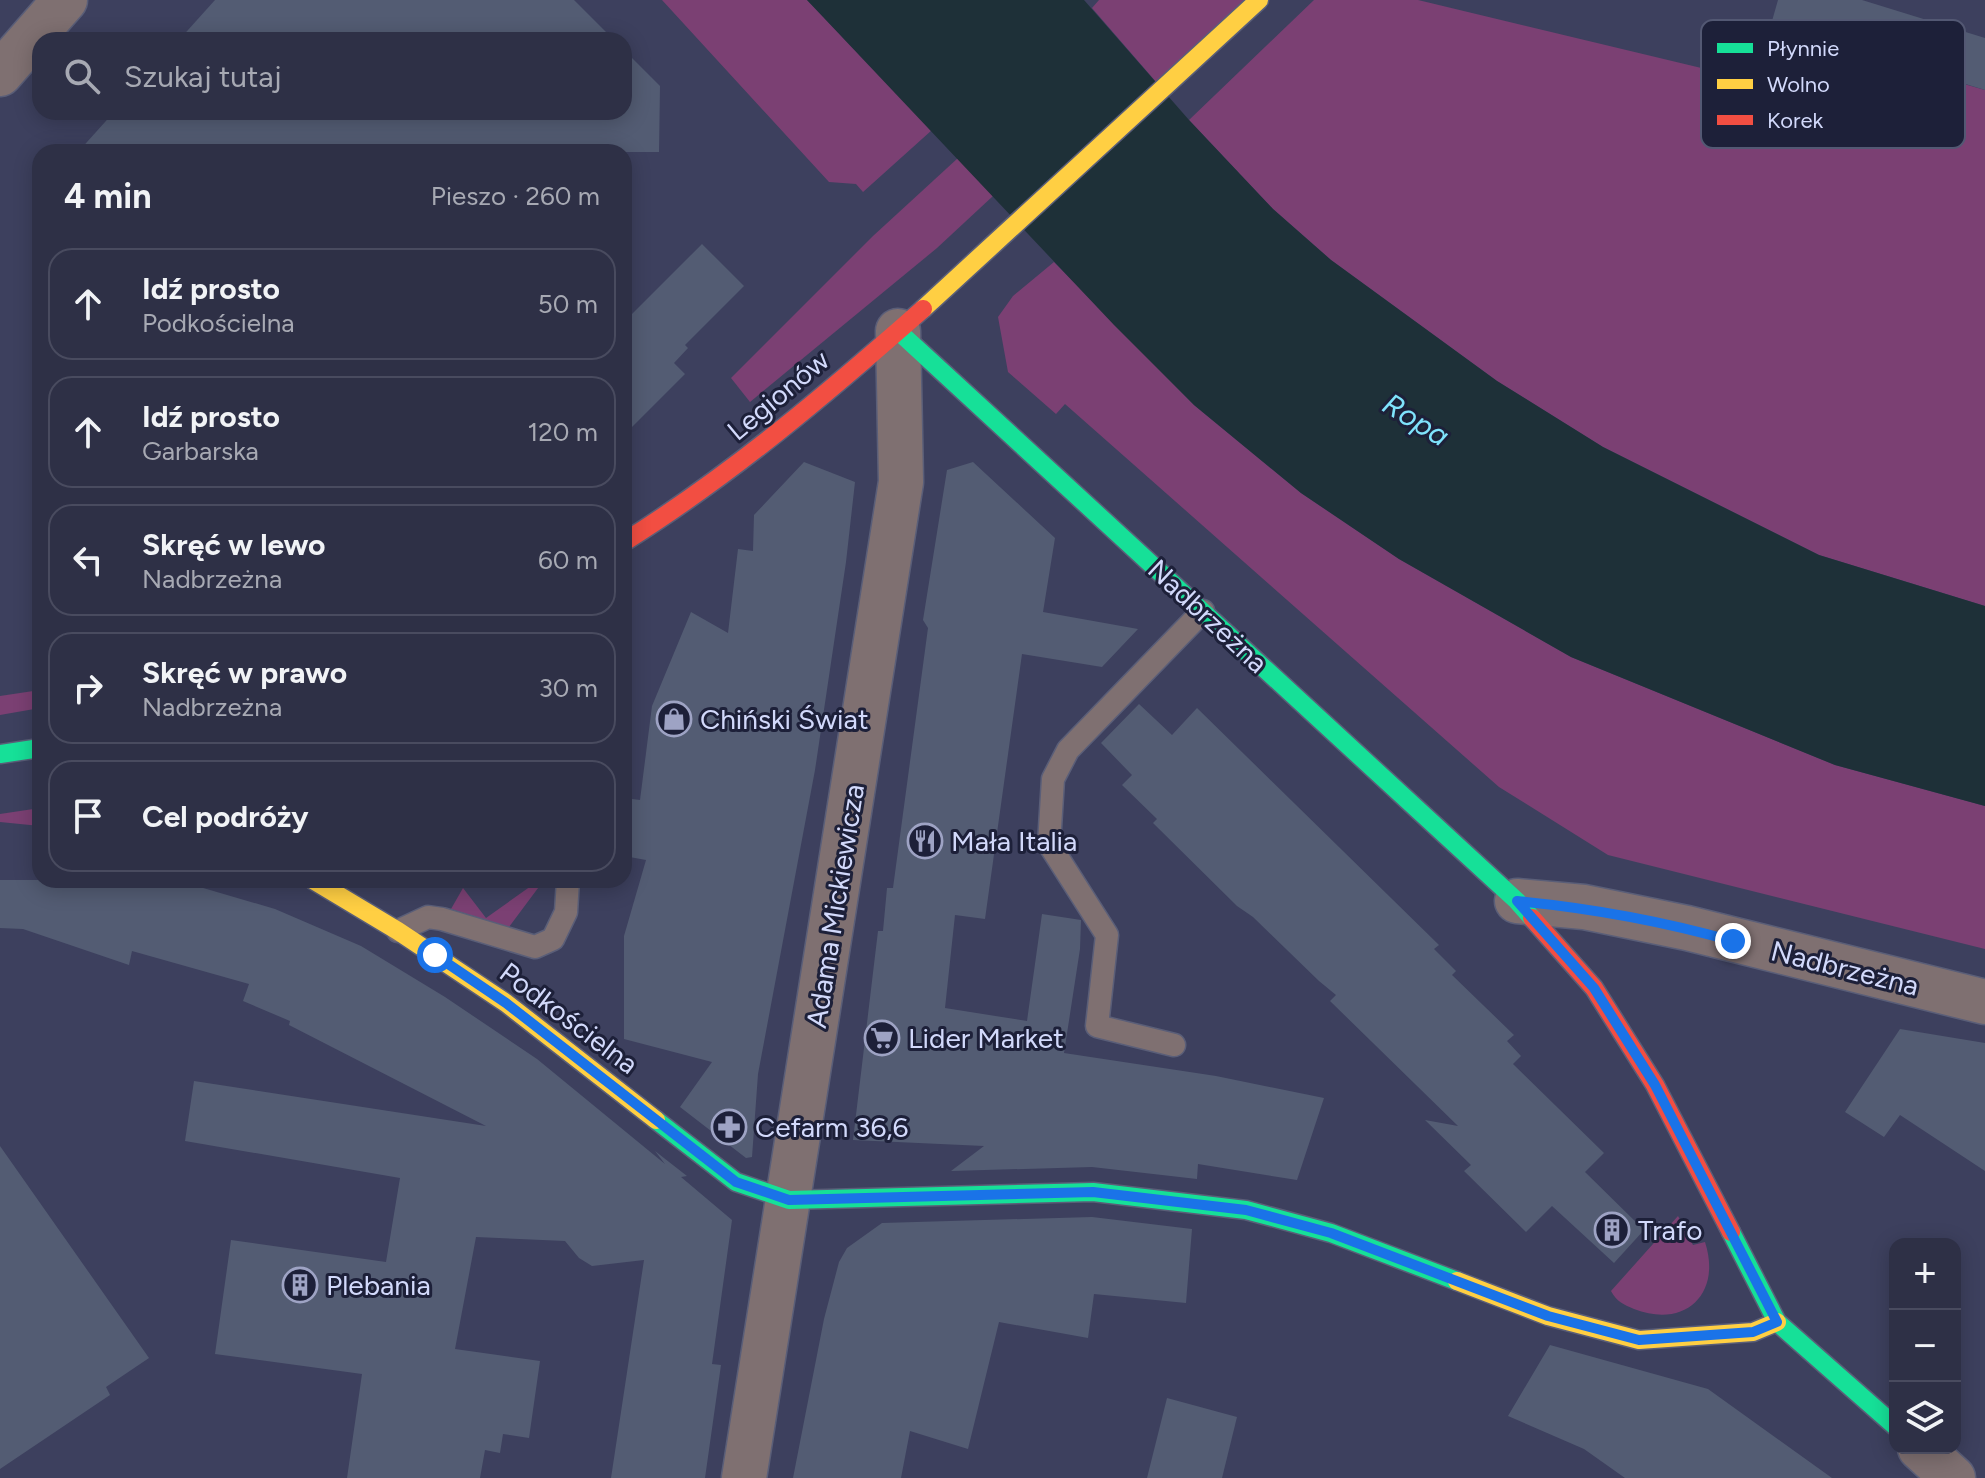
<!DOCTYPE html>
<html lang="pl">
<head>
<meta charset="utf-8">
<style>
	body { margin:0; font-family:Figtree,sans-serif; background:#3a3c51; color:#f1f3f6 }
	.controls { position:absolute; right:24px; bottom:24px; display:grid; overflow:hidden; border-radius:16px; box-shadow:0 4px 20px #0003 }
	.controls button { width:72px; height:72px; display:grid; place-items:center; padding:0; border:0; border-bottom:2px solid #494b5f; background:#2e3046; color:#f1f3f6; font:40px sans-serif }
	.stop { position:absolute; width:24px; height:24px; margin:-18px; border:6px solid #1a73e8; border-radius:50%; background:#fff }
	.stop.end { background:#1a73e8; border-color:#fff; box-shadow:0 2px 8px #0008 }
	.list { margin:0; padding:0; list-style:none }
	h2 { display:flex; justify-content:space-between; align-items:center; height:104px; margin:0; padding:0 32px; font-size:34px }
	h2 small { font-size:26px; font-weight:400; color:#a7a9b3 }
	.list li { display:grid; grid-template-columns:52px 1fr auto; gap:24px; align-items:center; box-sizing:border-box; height:112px; margin:0 16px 16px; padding:0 16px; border:2px solid #494b5f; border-radius:24px }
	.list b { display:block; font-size:30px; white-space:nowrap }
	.list p { margin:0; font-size:26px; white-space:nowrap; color:#a7a9b3 }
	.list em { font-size:26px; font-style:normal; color:#a7a9b3 }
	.icon { flex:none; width:44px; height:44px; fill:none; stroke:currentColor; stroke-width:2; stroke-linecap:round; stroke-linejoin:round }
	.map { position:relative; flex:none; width:1985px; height:1478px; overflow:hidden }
	.search { position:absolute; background:#2e3046; box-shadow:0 4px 20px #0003; left:32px; top:32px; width:600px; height:88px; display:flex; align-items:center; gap:20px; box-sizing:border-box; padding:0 28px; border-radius:24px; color:#a7a9b3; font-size:30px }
	.panel { position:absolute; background:#2e3046; box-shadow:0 4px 20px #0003; left:32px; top:144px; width:600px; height:744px; border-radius:24px }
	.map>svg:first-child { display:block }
	.green { fill:#7b4073 }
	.water { fill:#1e3038 }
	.building { fill:#535c73 }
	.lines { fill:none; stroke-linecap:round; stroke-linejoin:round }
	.lane-casing { stroke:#5a5e78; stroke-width:25 }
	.street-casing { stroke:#5a5e78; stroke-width:47 }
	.fast-casing { stroke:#5a5e78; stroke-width:21 }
	.slow-casing { stroke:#5a5e78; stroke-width:21 }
	.jam-casing { stroke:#5a5e78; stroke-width:21 }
	.lane { stroke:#7f7071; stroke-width:22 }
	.street { stroke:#7f7071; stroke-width:44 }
	.fast { stroke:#16e098; stroke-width:18 }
	.slow { stroke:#ffcf43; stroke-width:18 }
	.jam { stroke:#f24e42; stroke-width:18 }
	.route { stroke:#1a73e8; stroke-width:10 }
	.labels { text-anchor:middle; stroke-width:6; stroke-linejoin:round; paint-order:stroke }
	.street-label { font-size:28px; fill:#d2d9fb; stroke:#1d2039 }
	.poi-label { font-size:28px; fill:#d2d9fb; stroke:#1d2039; text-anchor:start }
	.water-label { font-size:30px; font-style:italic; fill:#7fe3fc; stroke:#1d2039 }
	.key { fill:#1d2039; stroke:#535873; stroke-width:2 }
	.key-label { font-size:22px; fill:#d2d9fb }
</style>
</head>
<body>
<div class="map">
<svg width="1985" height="1478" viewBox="0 0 1985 1478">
	<rect width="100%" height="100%" fill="#3d405e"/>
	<g class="green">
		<path d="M662,0H807L932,130L863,192L856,184L829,182Z"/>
		<path d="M1099,0H1259L1163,90L1092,8Z"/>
		<path d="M1314,0H1418L1718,72L1756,86L1767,35L1916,82L1964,84L1985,90V606L1819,555L1603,447L1497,381L1331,260L1273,209L1189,120Z"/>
		<path d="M958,158L993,196L937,248L750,402L731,378L873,236Z"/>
		<path d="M1054,262L1194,405L1301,493L1399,559L1571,657L1835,765L1985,806V949L1608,855L1499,787L1065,404L1056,414L1008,372L998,317L1013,296Z"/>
		<path d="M40,690V708L0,715V696Z"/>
		<path d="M40,808V826L0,822V814Z"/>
		<path d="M527,880H544L509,927L451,909L463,888L486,918L531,886Z"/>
		<path d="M1678,1216L1693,1245L1705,1242C1722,1294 1685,1329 1634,1309C1623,1304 1617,1302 1611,1291Z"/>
	</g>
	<path class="water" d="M807,0H1084L1189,120L1273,209L1331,260L1497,381L1603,447L1819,555L1985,606V806L1835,765L1571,657L1399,559L1301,493L1194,405L1114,325Z"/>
	<g class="building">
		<path d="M215,0H574L614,40H179Z"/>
		<path d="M1778,0H1862L1985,38V90L1920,70L1917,81L1768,35Z"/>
		<path d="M624,50L660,86L659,152H78L114,112H624Z"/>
		<path d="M702,244L744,286L685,345L688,348L674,363L685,374L624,435V314L628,318Z"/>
		<path d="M804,462L855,482L846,562L815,770L758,1074L752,1157L746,1158L680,1107L712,1062L624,1039V936L646,860L624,856V798L640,800L652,706L691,612L728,633L738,549L753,551L754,515Z"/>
		<path d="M973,462L1055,538L1043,612L1138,629L1102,667L1022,654L985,919L955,915L945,1008L1027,1021L1042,914L1081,920L1080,949L1064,1053L1216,1076L1324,1098L1297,1180L1198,1164L1197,1179L1092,1167L951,1171L984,1146L853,1140L878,931H883L887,888H893L928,628L923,620L947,470Z"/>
		<path d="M1139,704L1172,735L1197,708L1439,945L1434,949L1456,971L1452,975L1514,1035L1507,1041L1521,1056L1513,1064L1604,1153L1585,1172L1644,1230L1614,1263L1552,1206L1526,1232L1464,1171L1471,1165L1425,1120L1458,1126L1330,1001L1336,995L1319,981L1253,917L1237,906L1153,823L1157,819L1122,785L1132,775L1101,743Z"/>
		<path d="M0,880H176L275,909L361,946L445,997L537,1059L665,1164L655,1151L687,1176L681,1177L732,1220L712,1364L721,1365L705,1478H611L644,1260L592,1266L579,1258L565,1241L476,1237L455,1349L540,1361L529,1438L503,1434L500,1453L485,1450L480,1478H347L362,1374L215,1354L231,1240L386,1262L400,1178L185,1141L194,1081L486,1126L289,1025L290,1021L243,1001L249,984L132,951L129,965L23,929L0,928Z"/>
		<path d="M1900,1029L1985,1043V1171L1900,1115L1884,1137L1845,1112Z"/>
		<path d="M0,1146L149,1358L106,1387L110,1395L0,1469Z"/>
		<path d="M1092,1217L1192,1229L1186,1303L1094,1294L1088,1338L999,1322L968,1449L910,1431L901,1478H793L824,1319L839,1262L847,1248L882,1223Z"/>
		<path d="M1550,1345L1708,1389L1832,1478H1625L1584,1449L1508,1416Z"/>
		<path d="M1167,1398L1237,1417L1222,1478H1147Z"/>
	</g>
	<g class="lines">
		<g class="lane-casing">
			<g id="lane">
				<path d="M398,931L428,917L442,919L535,947L553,939L566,912L568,880"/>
				<path d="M1174,1045L1097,1026L1107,935L1049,844L1053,779L1068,750L1203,611"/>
			</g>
		</g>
		<g class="street-casing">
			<g id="street">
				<path d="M0,74L65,0"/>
				<path d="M1517,901L1584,907L1687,928L1985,1002"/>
				<path d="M1920,1448L1953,1478"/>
				<path d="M744,1478L901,482L898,331"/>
			</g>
		</g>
		<g class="fast-casing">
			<g id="fast">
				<path d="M898,331L1517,901L1532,918"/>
				<path d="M0,754L40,748"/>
				<path d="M656,1120L736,1182L789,1200L1093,1192L1246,1210L1331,1233L1457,1281"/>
				<path d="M1731,1232L1777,1322L1895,1426"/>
			</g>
		</g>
		<g class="slow-casing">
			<g id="slow">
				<path d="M923,309L1259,0"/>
				<path d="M313,880L398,931L506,1003L656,1120"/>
				<path d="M1457,1281L1548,1316L1639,1340L1753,1332L1777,1322"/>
			</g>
		</g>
		<g class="jam-casing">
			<g id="jam">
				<path d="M624,542C731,475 828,393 923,309"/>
				<path d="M1532,918L1594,988L1655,1085L1731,1232"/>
			</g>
		</g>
		<use href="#lane" class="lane"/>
		<use href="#street" class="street"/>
		<use href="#fast" class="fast"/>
		<use href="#slow" class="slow"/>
		<use href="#jam" class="jam"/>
	</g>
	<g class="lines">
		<path class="route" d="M435,955L506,1003L736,1182L789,1200L1093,1192L1246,1210L1331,1233L1548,1316L1639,1340L1753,1332L1777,1322L1655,1085L1594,988L1517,901C1590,908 1662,921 1733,941"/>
	</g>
	<defs>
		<g id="shop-ring" transform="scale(1.8)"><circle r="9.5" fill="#1d2039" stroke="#9ea3c4" stroke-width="1.5"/><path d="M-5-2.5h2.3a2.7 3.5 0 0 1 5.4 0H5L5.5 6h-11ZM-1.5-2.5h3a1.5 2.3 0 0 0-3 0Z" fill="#9ea3c4"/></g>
		<g id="restaurant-ring" transform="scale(1.8)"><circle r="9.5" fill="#1d2039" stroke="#9ea3c4" stroke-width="1.5"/><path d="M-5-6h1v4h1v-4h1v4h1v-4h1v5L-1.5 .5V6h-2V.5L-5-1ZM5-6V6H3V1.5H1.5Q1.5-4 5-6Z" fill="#9ea3c4"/></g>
		<g id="supermarket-ring" transform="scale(1.8)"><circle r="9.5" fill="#1d2039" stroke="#9ea3c4" stroke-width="1.5"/><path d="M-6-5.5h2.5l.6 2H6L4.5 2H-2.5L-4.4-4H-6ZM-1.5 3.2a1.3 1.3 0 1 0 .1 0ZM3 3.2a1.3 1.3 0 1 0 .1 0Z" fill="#9ea3c4"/></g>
		<g id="pharmacy-ring" transform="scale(1.8)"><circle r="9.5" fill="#1d2039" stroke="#9ea3c4" stroke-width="1.5"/><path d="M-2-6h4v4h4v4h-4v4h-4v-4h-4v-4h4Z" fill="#9ea3c4"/></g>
		<g id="building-ring" transform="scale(1.8)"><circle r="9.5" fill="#1d2039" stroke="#9ea3c4" stroke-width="1.5"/><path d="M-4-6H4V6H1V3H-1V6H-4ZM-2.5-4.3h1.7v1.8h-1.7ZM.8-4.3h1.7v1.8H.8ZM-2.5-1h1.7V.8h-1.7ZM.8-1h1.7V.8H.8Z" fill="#9ea3c4"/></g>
	</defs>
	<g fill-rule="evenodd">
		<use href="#shop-ring" x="674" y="719"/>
		<use href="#restaurant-ring" x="925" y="841"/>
		<use href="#supermarket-ring" x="882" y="1038"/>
		<use href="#pharmacy-ring" x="729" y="1127"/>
		<use href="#building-ring" x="1612" y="1230"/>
		<use href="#building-ring" x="300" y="1285"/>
	</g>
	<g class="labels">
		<g class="street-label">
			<text transform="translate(778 395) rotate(-40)" y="10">Legionów</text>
			<text transform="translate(1208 616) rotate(43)" y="10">Nadbrzeżna</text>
			<text transform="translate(835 906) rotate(-81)" y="10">Adama Mickiewicza</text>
			<text transform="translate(1845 968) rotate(14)" y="10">Nadbrzeżna</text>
			<text transform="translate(569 1018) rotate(37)" y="10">Podkościelna</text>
		</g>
		<g class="poi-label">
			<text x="700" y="729">Chiński Świat</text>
			<text x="951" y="851">Mała Italia</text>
			<text x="908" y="1048">Lider Market</text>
			<text x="755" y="1137">Cefarm 36,6</text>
			<text x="1638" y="1240">Trafo</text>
			<text x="326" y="1295">Plebania</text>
		</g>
		<g class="water-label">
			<text transform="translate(1416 420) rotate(32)" y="10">Ropa</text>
		</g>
	</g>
	<rect x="1701" y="20" width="264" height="128" rx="12" class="key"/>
	<rect x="1717" y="43" width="36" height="10" fill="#16e098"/>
	<rect x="1717" y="79" width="36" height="10" fill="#ffcf43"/>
	<rect x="1717" y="115" width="36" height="10" fill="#f24e42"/>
	<g class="key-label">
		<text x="1767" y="56">Płynnie</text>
		<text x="1767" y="92">Wolno</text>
		<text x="1767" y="128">Korek</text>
	</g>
</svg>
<div class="controls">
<button>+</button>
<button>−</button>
<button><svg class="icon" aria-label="layers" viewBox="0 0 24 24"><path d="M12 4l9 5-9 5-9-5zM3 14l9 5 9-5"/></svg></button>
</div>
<div class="stop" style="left:435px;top:955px"></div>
<div class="stop end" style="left:1733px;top:941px"></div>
<div class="search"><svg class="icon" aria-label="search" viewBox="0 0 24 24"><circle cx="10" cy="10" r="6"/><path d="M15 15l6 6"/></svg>Szukaj tutaj</div>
<section class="panel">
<h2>4 min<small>Pieszo · 260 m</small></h2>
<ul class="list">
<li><svg class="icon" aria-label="ahead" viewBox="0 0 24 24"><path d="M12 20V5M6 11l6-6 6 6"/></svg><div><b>Idź prosto</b><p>Podkościelna</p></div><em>50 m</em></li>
<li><svg class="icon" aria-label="ahead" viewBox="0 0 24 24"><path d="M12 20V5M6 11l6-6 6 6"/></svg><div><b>Idź prosto</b><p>Garbarska</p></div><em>120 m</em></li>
<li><svg class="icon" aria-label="left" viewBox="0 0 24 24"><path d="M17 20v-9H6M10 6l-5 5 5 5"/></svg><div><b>Skręć w lewo</b><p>Nadbrzeżna</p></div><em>60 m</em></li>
<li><svg class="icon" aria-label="right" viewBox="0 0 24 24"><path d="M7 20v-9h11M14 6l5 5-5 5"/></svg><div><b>Skręć w prawo</b><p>Nadbrzeżna</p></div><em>30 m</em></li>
<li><svg class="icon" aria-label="arrive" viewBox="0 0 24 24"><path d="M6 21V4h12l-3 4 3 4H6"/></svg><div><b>Cel podróży</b></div></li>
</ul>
</section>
</div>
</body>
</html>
